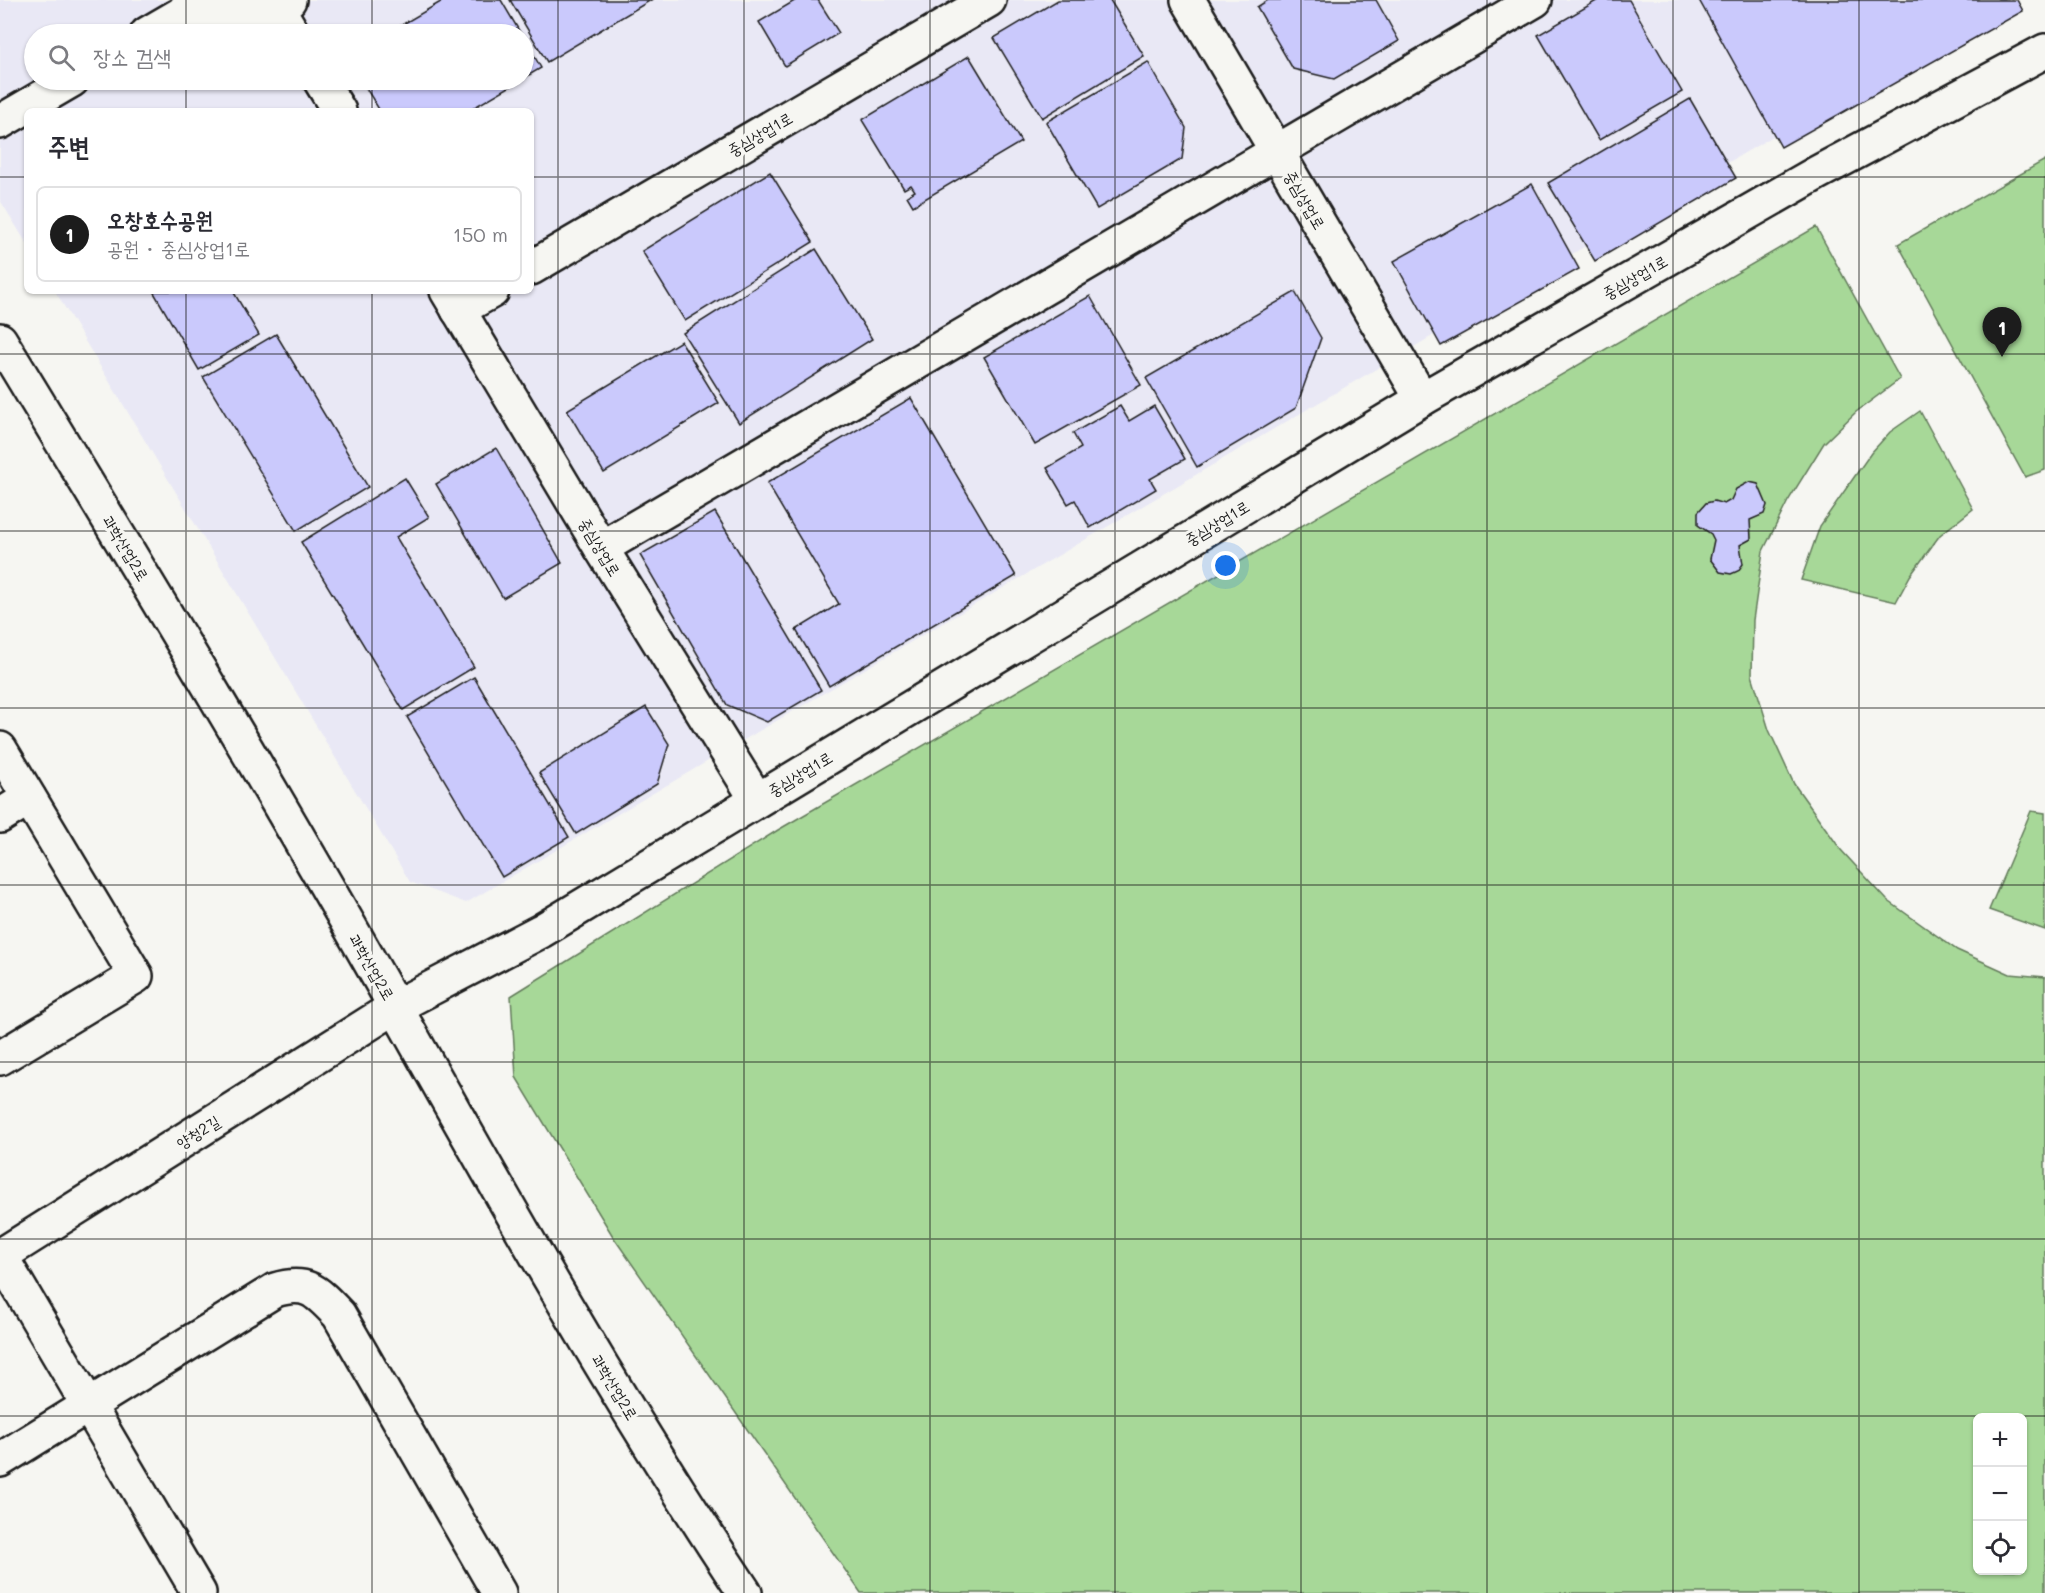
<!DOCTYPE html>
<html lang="ko">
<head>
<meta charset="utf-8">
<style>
	body { margin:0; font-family:Mali,"Poor Story",sans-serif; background:#f7f7f7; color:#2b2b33 }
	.controls { position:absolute; right:18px; bottom:18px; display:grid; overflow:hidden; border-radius:9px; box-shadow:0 2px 4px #0004 }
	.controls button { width:54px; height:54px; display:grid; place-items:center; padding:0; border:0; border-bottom:2px solid #e1e1e2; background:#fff; color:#2b2b33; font:30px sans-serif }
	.you { position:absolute; left:1226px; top:566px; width:21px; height:21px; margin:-15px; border:4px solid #fff; border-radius:50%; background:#1a73e8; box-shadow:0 0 0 9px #1a73e833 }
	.badge { display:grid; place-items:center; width:39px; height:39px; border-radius:50%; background:#1c1c1c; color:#fff; font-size:20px; font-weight:700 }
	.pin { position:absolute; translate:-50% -50px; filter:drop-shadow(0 2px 3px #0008) }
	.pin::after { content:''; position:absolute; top:32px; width:21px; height:18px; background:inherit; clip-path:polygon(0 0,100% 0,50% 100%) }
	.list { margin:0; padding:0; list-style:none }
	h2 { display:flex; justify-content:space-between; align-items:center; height:78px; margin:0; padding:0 24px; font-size:26px }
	h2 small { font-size:20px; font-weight:400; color:#7c7c81 }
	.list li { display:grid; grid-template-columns:39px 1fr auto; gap:18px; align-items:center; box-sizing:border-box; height:96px; margin:0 12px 12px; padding:0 12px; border:2px solid #e1e1e2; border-radius:9px }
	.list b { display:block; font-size:22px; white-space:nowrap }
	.list p { margin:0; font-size:20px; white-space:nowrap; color:#7c7c81 }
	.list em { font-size:20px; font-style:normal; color:#7c7c81 }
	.icon { flex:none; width:33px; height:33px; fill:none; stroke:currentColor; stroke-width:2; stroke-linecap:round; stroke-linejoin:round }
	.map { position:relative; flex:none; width:2045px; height:1593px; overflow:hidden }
	.search { position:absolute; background:#fff; box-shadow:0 2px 4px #0004; left:24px; top:24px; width:510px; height:66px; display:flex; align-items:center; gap:15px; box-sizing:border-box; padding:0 21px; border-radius:33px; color:#7c7c81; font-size:22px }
	.panel { position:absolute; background:#fff; box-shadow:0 2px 4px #0004; left:24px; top:108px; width:510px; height:186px; border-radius:9px }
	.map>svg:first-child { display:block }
	.built { fill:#e9e8f5; fill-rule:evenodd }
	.green { fill:#a7d898; stroke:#627a5a; stroke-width:1.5; fill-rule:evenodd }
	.building { fill:#cac9fc; stroke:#1c1c1c; stroke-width:1.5 }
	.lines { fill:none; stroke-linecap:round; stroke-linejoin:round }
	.minor-casing { stroke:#1c1c1c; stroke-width:38 }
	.tertiary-casing { stroke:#1c1c1c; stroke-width:38 }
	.minor { stroke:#f6f6f2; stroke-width:33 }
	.tertiary { stroke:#f6f6f2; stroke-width:33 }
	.grid { fill:none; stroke:#1c1c1c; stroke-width:1.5; stroke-opacity:0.55 }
	.labels { text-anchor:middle; stroke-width:6; stroke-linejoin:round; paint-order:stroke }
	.street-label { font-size:16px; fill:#1c1c1c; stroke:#f6f6f2 }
</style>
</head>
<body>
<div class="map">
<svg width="2045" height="1593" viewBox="0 0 2045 1593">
	<rect width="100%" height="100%" fill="#f6f6f2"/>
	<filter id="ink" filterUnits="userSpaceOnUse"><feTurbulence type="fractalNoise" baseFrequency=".0167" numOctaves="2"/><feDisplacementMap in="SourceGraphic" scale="12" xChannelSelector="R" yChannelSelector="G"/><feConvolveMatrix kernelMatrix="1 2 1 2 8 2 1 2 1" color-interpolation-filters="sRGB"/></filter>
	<g filter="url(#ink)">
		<path class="built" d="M0,0H2005L466,903L410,882L55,291H531V111H27V244L0,200ZM34,34H524V80H34Z"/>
		<g class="green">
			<path d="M2045,160V470L2025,477L1898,244Z"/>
			<path d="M1816,227L1900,379L1856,412L1824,443L1788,501L1763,551L1753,620L1752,675L1769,730L1794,784L1841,850L1887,900L1957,950L2010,974L2045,977V1593H861L614,1238L516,1077L511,996L778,830ZM1978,1418H2022V1570H1978Z"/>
			<path d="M1920,411L1973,509L1940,535L1910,576L1896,602L1801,580L1820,526L1871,453L1890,432Z"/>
			<path d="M2031,811L2045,813V930L1989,910Z"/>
		</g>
		<g class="building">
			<path d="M444,0H501L521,34H386Z"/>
			<path d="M510,0H651L547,62Z"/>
			<path d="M796,0H818L839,33L785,66L759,22Z"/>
			<path d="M1058,0H1110L1144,56L1042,118L994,38Z"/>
			<path d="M1268,0H1376L1399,41L1334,79L1293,69L1257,7Z"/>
			<path d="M1598,0H1629L1682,92L1599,140L1538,35Z"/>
			<path d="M1699,0H2017L2023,11L1781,147Z"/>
			<path d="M524,38L541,68L524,78Z"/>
			<path d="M969,56L1021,142L913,206L907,196L915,191L911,185L904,189L862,120Z"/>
			<path d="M1148,62L1186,128L1182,159L1097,209L1046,122Z"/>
			<path d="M361,80H521L468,111H380Z"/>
			<path d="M1690,99L1736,178L1595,261L1548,183Z"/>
			<path d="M770,172L813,242L685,321L642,251Z"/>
			<path d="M1532,184L1579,269L1441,346L1394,261Z"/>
			<path d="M816,249L872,339L739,423L683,333Z"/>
			<path d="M153,291H233L259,335L199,370Z"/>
			<path d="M1295,292L1321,338L1296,408L1197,467L1146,378Z"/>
			<path d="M1090,296L1141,385L1035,445L984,357Z"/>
			<path d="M276,334L368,487L296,531L203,377Z"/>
			<path d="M681,341L719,403L604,473L567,410Z"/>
			<path d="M911,398L1016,576L829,686L796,630L839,604L767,483Z"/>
			<path d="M1120,406L1129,421L1154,406L1185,459L1150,479L1156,489L1090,528L1075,500L1068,504L1047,468L1081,448L1073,433Z"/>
			<path d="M496,448L562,563L503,598L436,484Z"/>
			<path d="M405,478L429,517L396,537L474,667L403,710L301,542Z"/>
			<path d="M1749,482L1758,484L1767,505L1764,514L1750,520L1751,539L1740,545L1743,564L1738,571L1731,574L1720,572L1710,559L1714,540L1711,534L1698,525V512L1706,503L1714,501L1724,504L1731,500L1736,489Z"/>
			<path d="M715,512L821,690L767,722L727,705L640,555Z"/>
			<path d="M474,677L569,837L502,877L407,717Z"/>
			<path d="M646,707L669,744L657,784L576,834L539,773Z"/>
		</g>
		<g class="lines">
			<g class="minor-casing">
				<g id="minor">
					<path d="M1188,0L1422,399"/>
					<path d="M277,7L293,34"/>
					<path d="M320,80L339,111"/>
					<path d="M531,268L989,0"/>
					<path d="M447,291L601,548L757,800"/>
					<path d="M458,310L492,291"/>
					<path d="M601,548L1535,0"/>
					<path d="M0,749L136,976L0,1058"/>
					<path d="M0,816L29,798"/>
					<path d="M0,1255L199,1593"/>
					<path d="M0,1256L395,1007L541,931L1422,399L1817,173L2045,51"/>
					<path d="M0,1460L275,1290C308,1280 317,1292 339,1315L499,1593"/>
				</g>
			</g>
			<g class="tertiary-casing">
				<g id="tertiary">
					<path d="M183,13L277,7L289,0"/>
					<path d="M147,34L183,13L192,0"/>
					<path d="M0,122L72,80"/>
					<path d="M0,340C134,561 269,782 396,1008C507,1206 619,1404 745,1593"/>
				</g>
			</g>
			<use href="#minor" class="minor"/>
			<use href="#tertiary" class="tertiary"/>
		</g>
	</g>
	<path class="grid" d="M186,0V34M372,0V34M558,0V1593M744,0V1593M930,0V1593M1115,0V1593M1301,0V1593M1487,0V1593M1673,0V1593M1859,0V1593M186,80V111M372,80V111M0,177H27M531,177H2045M186,291V1593M372,291V1593M0,354H2045M0,531H2045M0,708H2045M0,885H2045M0,1062H2045M0,1239H2045M0,1416H2045"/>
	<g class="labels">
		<g class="street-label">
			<text transform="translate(760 134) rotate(-30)" y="6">중심상업1로</text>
			<text transform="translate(1305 200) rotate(60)" y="6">중심상업로</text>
			<text transform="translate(1635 277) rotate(-30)" y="6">중심상업1로</text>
			<text transform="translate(1217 523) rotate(-31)" y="6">중심상업1로</text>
			<text transform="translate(600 547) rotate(59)" y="6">중심상업로</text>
			<text transform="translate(126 548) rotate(59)" y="6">과학산업2로</text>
			<text transform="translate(800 774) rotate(-31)" y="6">중심상업1로</text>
			<text transform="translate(372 967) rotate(60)" y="6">과학산업2로</text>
			<text transform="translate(198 1132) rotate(-32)" y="6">양청2길</text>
			<text transform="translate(615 1387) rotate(59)" y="6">과학산업2로</text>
		</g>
	</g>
</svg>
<div class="controls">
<button>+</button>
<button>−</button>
<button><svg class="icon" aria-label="locate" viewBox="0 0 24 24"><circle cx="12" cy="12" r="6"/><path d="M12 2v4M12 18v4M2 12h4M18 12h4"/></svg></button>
</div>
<div class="you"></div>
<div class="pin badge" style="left:2002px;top:357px">1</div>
<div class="search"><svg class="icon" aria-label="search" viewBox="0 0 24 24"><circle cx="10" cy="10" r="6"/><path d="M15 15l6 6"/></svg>장소 검색</div>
<section class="panel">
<h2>주변<small></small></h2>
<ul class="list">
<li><span class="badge">1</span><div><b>오창호수공원</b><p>공원 · 중심상업1로</p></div><em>150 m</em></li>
</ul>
</section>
</div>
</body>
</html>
